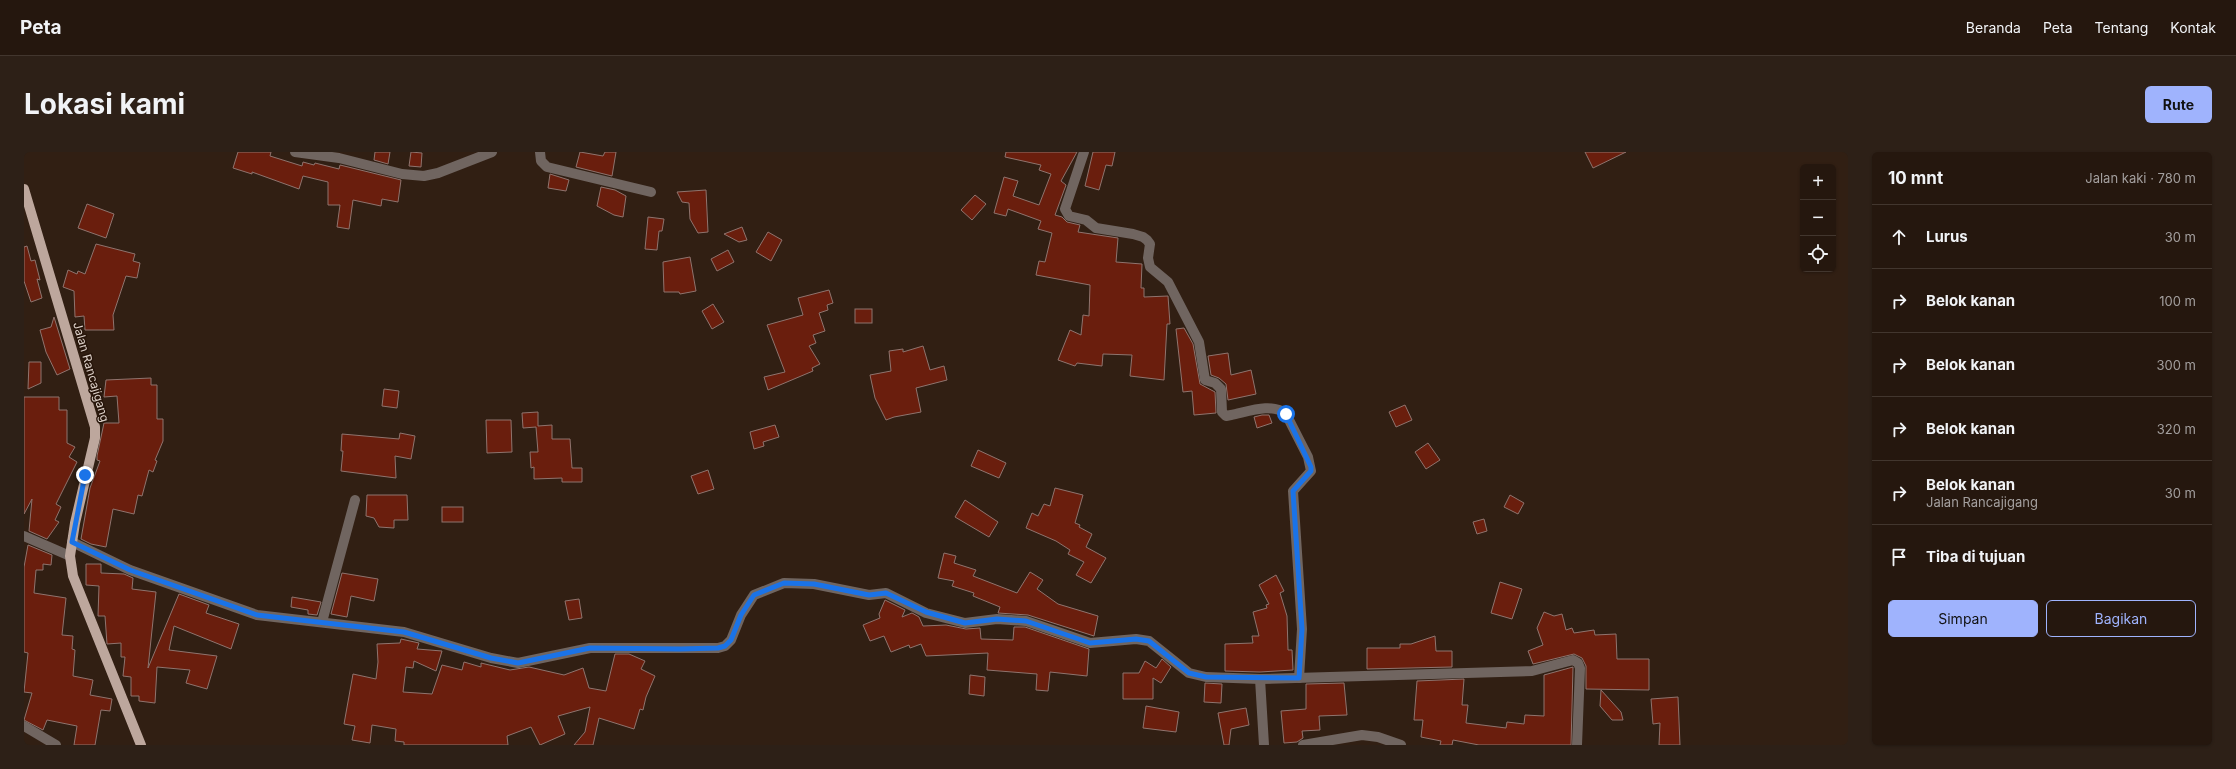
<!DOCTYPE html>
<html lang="id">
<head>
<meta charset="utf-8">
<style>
	body { margin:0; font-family:Inter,sans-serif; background:#2d2017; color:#f1f3f6 }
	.controls { position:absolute; right:12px; top:12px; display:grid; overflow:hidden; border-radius:6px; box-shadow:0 1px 3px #0004 }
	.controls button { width:36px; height:36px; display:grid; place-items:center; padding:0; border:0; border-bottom:1px solid #42362e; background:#25170e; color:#f1f3f6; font:20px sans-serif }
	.stop { position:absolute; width:12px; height:12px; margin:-9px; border:3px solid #1a73e8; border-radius:50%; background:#fff }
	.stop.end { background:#1a73e8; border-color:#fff; box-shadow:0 1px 4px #0008 }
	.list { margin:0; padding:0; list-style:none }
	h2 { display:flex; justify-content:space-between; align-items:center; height:52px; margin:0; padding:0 16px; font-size:17px }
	h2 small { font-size:13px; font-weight:400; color:#a39f9e }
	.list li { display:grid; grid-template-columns:26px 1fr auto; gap:12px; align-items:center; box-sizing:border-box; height:64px; padding:0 16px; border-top:1px solid #42362e }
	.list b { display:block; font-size:15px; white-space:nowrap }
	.list p { margin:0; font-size:13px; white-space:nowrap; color:#a39f9e }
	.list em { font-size:13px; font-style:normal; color:#a39f9e }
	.actions { display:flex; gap:8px; padding:12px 16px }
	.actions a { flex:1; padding:9px 0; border:1px solid #9fb3fd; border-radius:6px; text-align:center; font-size:14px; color:#9fb3fd }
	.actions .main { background:#9fb3fd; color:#111 }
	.icon { flex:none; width:22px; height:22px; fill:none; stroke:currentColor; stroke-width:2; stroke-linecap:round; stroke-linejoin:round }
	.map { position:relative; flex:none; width:1824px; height:593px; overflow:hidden; border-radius:6px }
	header { display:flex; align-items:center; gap:24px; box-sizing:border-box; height:56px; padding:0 20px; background:#25170e; border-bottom:1px solid #42362e }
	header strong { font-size:19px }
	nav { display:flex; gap:22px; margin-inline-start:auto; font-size:14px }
	.intro { display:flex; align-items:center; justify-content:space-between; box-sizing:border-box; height:96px; padding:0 24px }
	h1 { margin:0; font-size:28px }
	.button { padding:10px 18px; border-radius:6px; background:#9fb3fd; color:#111; font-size:14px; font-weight:700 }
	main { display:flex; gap:24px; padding:0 24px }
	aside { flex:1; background:#25170e; border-radius:6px; box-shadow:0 1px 3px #0004 }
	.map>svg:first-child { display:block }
	.building { fill:#6a1e0d; stroke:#8f746e }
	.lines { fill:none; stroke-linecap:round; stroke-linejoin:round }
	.minor { stroke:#706560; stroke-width:10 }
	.major { stroke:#bda79d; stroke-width:10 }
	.route { stroke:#1a73e8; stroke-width:5 }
	.labels { text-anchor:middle; stroke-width:3; stroke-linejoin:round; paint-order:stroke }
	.street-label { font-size:12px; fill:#ded2ca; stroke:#27150a }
</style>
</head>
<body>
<header>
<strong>Peta</strong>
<nav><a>Beranda</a><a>Peta</a><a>Tentang</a><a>Kontak</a></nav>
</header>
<div class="intro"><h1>Lokasi kami</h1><a class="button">Rute</a></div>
<main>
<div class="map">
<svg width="1824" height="593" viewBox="0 0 1824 593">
	<rect width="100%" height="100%" fill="#311f13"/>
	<g class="building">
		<path d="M214,0H247L246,4L278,14L279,10L290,13L291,11L315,17L316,13L377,28L374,50L358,47L357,54L329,48L325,77L313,75L316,53H304V30L279,24L275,37L228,20V22L209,16Z"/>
		<path d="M351,0H366L364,12L350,8Z"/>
		<path d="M387,0L398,1L397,15L385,14Z"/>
		<path d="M556,0L579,4L581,0H592L588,24L552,15Z"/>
		<path d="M982,0H1053L1037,29L1042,33L1031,63L1038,65L1043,70L1056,73L1054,80L1094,86L1092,110L1118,112L1117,136H1120V145L1144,144L1146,172H1143L1140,228L1106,224L1108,203L1079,202L1078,214L1053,211L1051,214L1034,208L1046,178L1057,183L1059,163L1065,164L1066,133L1012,123L1015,109L1021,110L1028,81L1014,77L1017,69L984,57L982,64L970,61L980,25L994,29L989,44L1015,53L1027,22L1015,18L1017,13L981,5Z"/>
		<path d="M1069,0H1091L1088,14L1082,13L1075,38L1061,34Z"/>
		<path d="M1561,0H1602L1569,16Z"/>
		<path d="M526,22L545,28L542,39L524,36Z"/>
		<path d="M577,35L591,38L602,44L599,65L590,63L573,54Z"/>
		<path d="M682,38L684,80L674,81L666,67L665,51L658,50L653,40Z"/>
		<path d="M951,43L962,52L948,68L937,58Z"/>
		<path d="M63,52L90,62L82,86L54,76Z"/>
		<path d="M624,65L640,67L638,79H635L633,98L621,97Z"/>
		<path d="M718,75L723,88L715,90L700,82Z"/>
		<path d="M744,80L758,88L747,109L732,100Z"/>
		<path d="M72,92L111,102L109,109L116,111L113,126L102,124L89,163L90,178H61L60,164L51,165L50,139L39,135L44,118L53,122L54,119L61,122Z"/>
		<path d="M3,94L7,109L11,108L16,128L13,127L18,146L7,150L0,129V95Z"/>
		<path d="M704,98L710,110L693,119L687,107Z"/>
		<path d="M666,105L672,139L656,142L655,140H640L639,110Z"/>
		<path d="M805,138L809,151L803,153L804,158L795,161L801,179L789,183L792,191L785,194L796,212L788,216L789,219L744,238L740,225L761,220L743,173L779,163L774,146Z"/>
		<path d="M689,152L700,170L688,177L678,159Z"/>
		<rect x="831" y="157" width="17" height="14"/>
		<path d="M30,165L46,217L33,223L22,200L16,178L27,175Z"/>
		<path d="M1160,176L1169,192L1176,232L1191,240L1192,261L1170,263L1168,239L1159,240L1152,177Z"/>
		<path d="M899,194L906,218L920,214L923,228L892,236L897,260L870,265L862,268L851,246L846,223L867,219L865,199L879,197V200Z"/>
		<path d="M1204,201L1207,223L1227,218L1232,242L1204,248L1202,232L1195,226L1187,223L1184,204Z"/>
		<path d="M5,210H17V231L4,237Z"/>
		<path d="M127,226V233H133V267H139V289L131,308L133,309L129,320L125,318L118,344L114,343L110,362L89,357L82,395L67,392L57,387L66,336L76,309L73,308V304L80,271H95L93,244L80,245L82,228Z"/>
		<path d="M360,237L375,239L373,256L358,254Z"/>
		<path d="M0,245H35V258H43V291L51,295L45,305L53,310L32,352L37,355L31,368L35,370L23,387L5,379L8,347L0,362Z"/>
		<path d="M1381,253L1388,268L1372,275L1365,260Z"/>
		<path d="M514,260V274L528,273V287H546L548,316H558V330H538V326L510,327V315L507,316L506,300H514L512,275L499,276L498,261Z"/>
		<path d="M1238,263H1245L1248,271L1233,276L1230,265Z"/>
		<path d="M462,268H487L488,300L463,301Z"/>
		<path d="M751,273L755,285L739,290L740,294L730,297L726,280Z"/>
		<path d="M376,281L391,284L387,307L371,304L372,326L317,319L319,299H317L318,282L375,287Z"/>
		<path d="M1404,291L1416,308L1402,317L1391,300Z"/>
		<path d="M954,298L982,311L975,326L947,314Z"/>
		<path d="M684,318L690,337L674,342L667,324Z"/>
		<path d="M1031,336L1059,343L1051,371L1056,373L1055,375L1068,382L1062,395L1082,406L1067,431L1052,423L1060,410L1044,402L1046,398L1032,389L1002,376L1008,361L1014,364L1020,352L1026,354Z"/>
		<path d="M343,343H383L384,368H370V376L355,375L350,366L342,364Z"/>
		<path d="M1486,343L1500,351L1494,362L1480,355Z"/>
		<path d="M941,348L974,370L965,385L931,365Z"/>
		<rect x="418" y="355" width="21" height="15"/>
		<path d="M1460,367L1463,379L1453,382L1449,370Z"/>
		<path d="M4,393L28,403L27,413L19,412V418H12L10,441L42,446L38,483L49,484L48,497L51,498L49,524L69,528L66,543L88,547L86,559L77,558L71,593H50L53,574L23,568L19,578L0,568L8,541L0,540L4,501L0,500V415Z"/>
		<path d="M920,401L932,404L930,411L952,418L949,424L993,441L1006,420L1019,428L1013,437L1034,452L1074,464L1070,484L1004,463L974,461L976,455L949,444L950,441L928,434L930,429L914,426Z"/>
		<path d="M62,412H77V421L100,422L109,426L108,437L132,440L124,516L155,442L185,453L182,461L215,472L207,497L150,474L145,498L193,504L183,537L162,531L166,518L133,515L131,551L115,549V544H107V525L99,524L101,505H97V491L83,492L81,464H74L75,434L62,433Z"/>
		<path d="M318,421L354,427L350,449L327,444L323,465L307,462Z"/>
		<path d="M1252,423L1260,439L1256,441L1263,464L1264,498H1268L1269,518L1236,520L1201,519V492L1229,491L1228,484H1235L1229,460L1243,456L1242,453L1245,452L1235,433Z"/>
		<path d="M1476,430L1498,437L1488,467L1467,461Z"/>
		<path d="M268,445L297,450L293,463L284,462V458L267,455Z"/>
		<path d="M555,447L558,466L545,468L541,449Z"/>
		<path d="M861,448L881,458L878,465L888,461L895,465L899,474L922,473L942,477L956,476L957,487L989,488L990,475H1001L1065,497L1063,524L1026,520L1024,539L1012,538L1013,522L963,518L964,501L902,504L897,492L886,496L885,493L867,500L860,484L846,489L839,473L856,466L855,462Z"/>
		<path d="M1520,460L1530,464L1538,462L1542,478L1548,476L1550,481L1570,478L1571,483L1592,482L1593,507H1625V538L1562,537V514L1558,506L1550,502L1509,512L1504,499L1519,493L1513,476Z"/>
		<path d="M1411,484L1412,499H1428V515L1343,517V496H1376V492H1387Z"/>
		<path d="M377,487L395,491L393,497L418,499L412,519L390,509L389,516L382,515L379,540L408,542L418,513L438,518L440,510L457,515V511L486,518L505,515L540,523L559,516L565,536L582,539L591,502H605L621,509L617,517L631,524L622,545L619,558L616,557L610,577L575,566L569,593H550L561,580L566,555L534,564L541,582L516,593L507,575L483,584L484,593H380V590L371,589L372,577L348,573L346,591L328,588L331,574L320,572L329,522L352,527L354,510L353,492L376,491Z"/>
		<path d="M1138,507L1147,515L1137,531L1129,526V547H1099V521H1115L1121,509L1132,516Z"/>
		<path d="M1549,515L1547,593H1455L1429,588L1428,593H1416L1417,589L1397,585L1399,568H1390L1393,529L1440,527L1438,553H1444L1442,571L1482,576L1483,570L1500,572L1501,563L1520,564V523Z"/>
		<path d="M946,523L961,525L960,544L945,542Z"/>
		<path d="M1181,531L1198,532L1197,551L1180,550Z"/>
		<path d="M1320,531L1323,563L1295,564L1296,578L1278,579L1279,586L1273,590L1260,591L1257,559L1282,557V532Z"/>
		<path d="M1577,538L1597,560L1599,568H1588L1576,554Z"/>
		<path d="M1654,545L1656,593H1635L1636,571L1629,572L1627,547Z"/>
		<path d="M1122,554L1155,560L1152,580L1119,576Z"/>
		<path d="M1222,556L1225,573L1207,577L1205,593H1200L1194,561Z"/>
	</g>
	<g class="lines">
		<g class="minor">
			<path d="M271,0L315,6L378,22L400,24L414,21L468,0"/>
			<path d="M516,0L517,9L523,15L627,40"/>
			<path d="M1060,0L1041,57L1045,64L1062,68L1072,76L1109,82L1119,85L1123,88L1126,92L1124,106L1126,115L1144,130L1175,190L1181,228L1191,231L1197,237L1198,260L1202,264L1207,263C1223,260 1248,250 1262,262L1284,305L1287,319L1269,339L1278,477L1275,526"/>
			<path d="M0,384L46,404"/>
			<path d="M48,390L106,418L233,463L380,480L467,506L494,511L566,496H694L701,494L707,488L717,463L730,443L760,431L790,432L845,443L862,441L902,461L941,471L973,467L1002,469L1066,491L1112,487L1125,489L1165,521L1182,525L1236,527L1508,519L1549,508L1554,511L1556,516L1553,593"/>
			<path d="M298,470L331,348"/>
			<path d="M1236,527L1240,593"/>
			<path d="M0,574L32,593"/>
			<path d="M1279,593L1338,583L1354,585L1377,593"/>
		</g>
		<path class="major" d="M0,37L71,275V286L51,371L46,404L49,424L117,593"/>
	</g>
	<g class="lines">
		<path class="route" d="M61,323L48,390L106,418L233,463L380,480L467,506L494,511L566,496L656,497L694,496L701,494L707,488L717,463L730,443L760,431L790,432L845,443L862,441L902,460L941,471L973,467L1002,469L1066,491L1112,487L1125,489L1165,521L1182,525L1275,526L1278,477L1269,339L1287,319V315L1262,262"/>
	</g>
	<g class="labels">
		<g class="street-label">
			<text transform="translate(67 220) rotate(74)" y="4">Jalan Rancajigang</text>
		</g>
	</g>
</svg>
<div class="controls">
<button>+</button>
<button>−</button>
<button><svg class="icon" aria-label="locate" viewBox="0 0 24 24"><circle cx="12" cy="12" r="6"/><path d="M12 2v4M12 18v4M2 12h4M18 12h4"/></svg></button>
</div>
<div class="stop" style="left:1262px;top:262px"></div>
<div class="stop end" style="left:61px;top:323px"></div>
</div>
<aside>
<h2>10 mnt<small>Jalan kaki · 780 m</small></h2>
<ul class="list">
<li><svg class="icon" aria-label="ahead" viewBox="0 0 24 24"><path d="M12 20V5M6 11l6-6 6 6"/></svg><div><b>Lurus</b></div><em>30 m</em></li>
<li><svg class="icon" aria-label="right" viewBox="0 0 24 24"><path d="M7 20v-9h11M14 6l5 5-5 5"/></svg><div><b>Belok kanan</b></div><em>100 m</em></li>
<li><svg class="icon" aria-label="right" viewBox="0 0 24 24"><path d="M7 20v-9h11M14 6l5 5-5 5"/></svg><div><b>Belok kanan</b></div><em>300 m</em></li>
<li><svg class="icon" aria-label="right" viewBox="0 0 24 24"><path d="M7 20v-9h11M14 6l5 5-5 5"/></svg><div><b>Belok kanan</b></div><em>320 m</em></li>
<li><svg class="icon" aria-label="right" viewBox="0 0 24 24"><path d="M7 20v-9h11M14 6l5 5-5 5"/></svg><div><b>Belok kanan</b><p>Jalan Rancajigang</p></div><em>30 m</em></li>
<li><svg class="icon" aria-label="arrive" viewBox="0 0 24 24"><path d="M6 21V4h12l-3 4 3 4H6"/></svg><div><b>Tiba di tujuan</b></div></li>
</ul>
<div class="actions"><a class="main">Simpan</a><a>Bagikan</a></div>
</aside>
</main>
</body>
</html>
